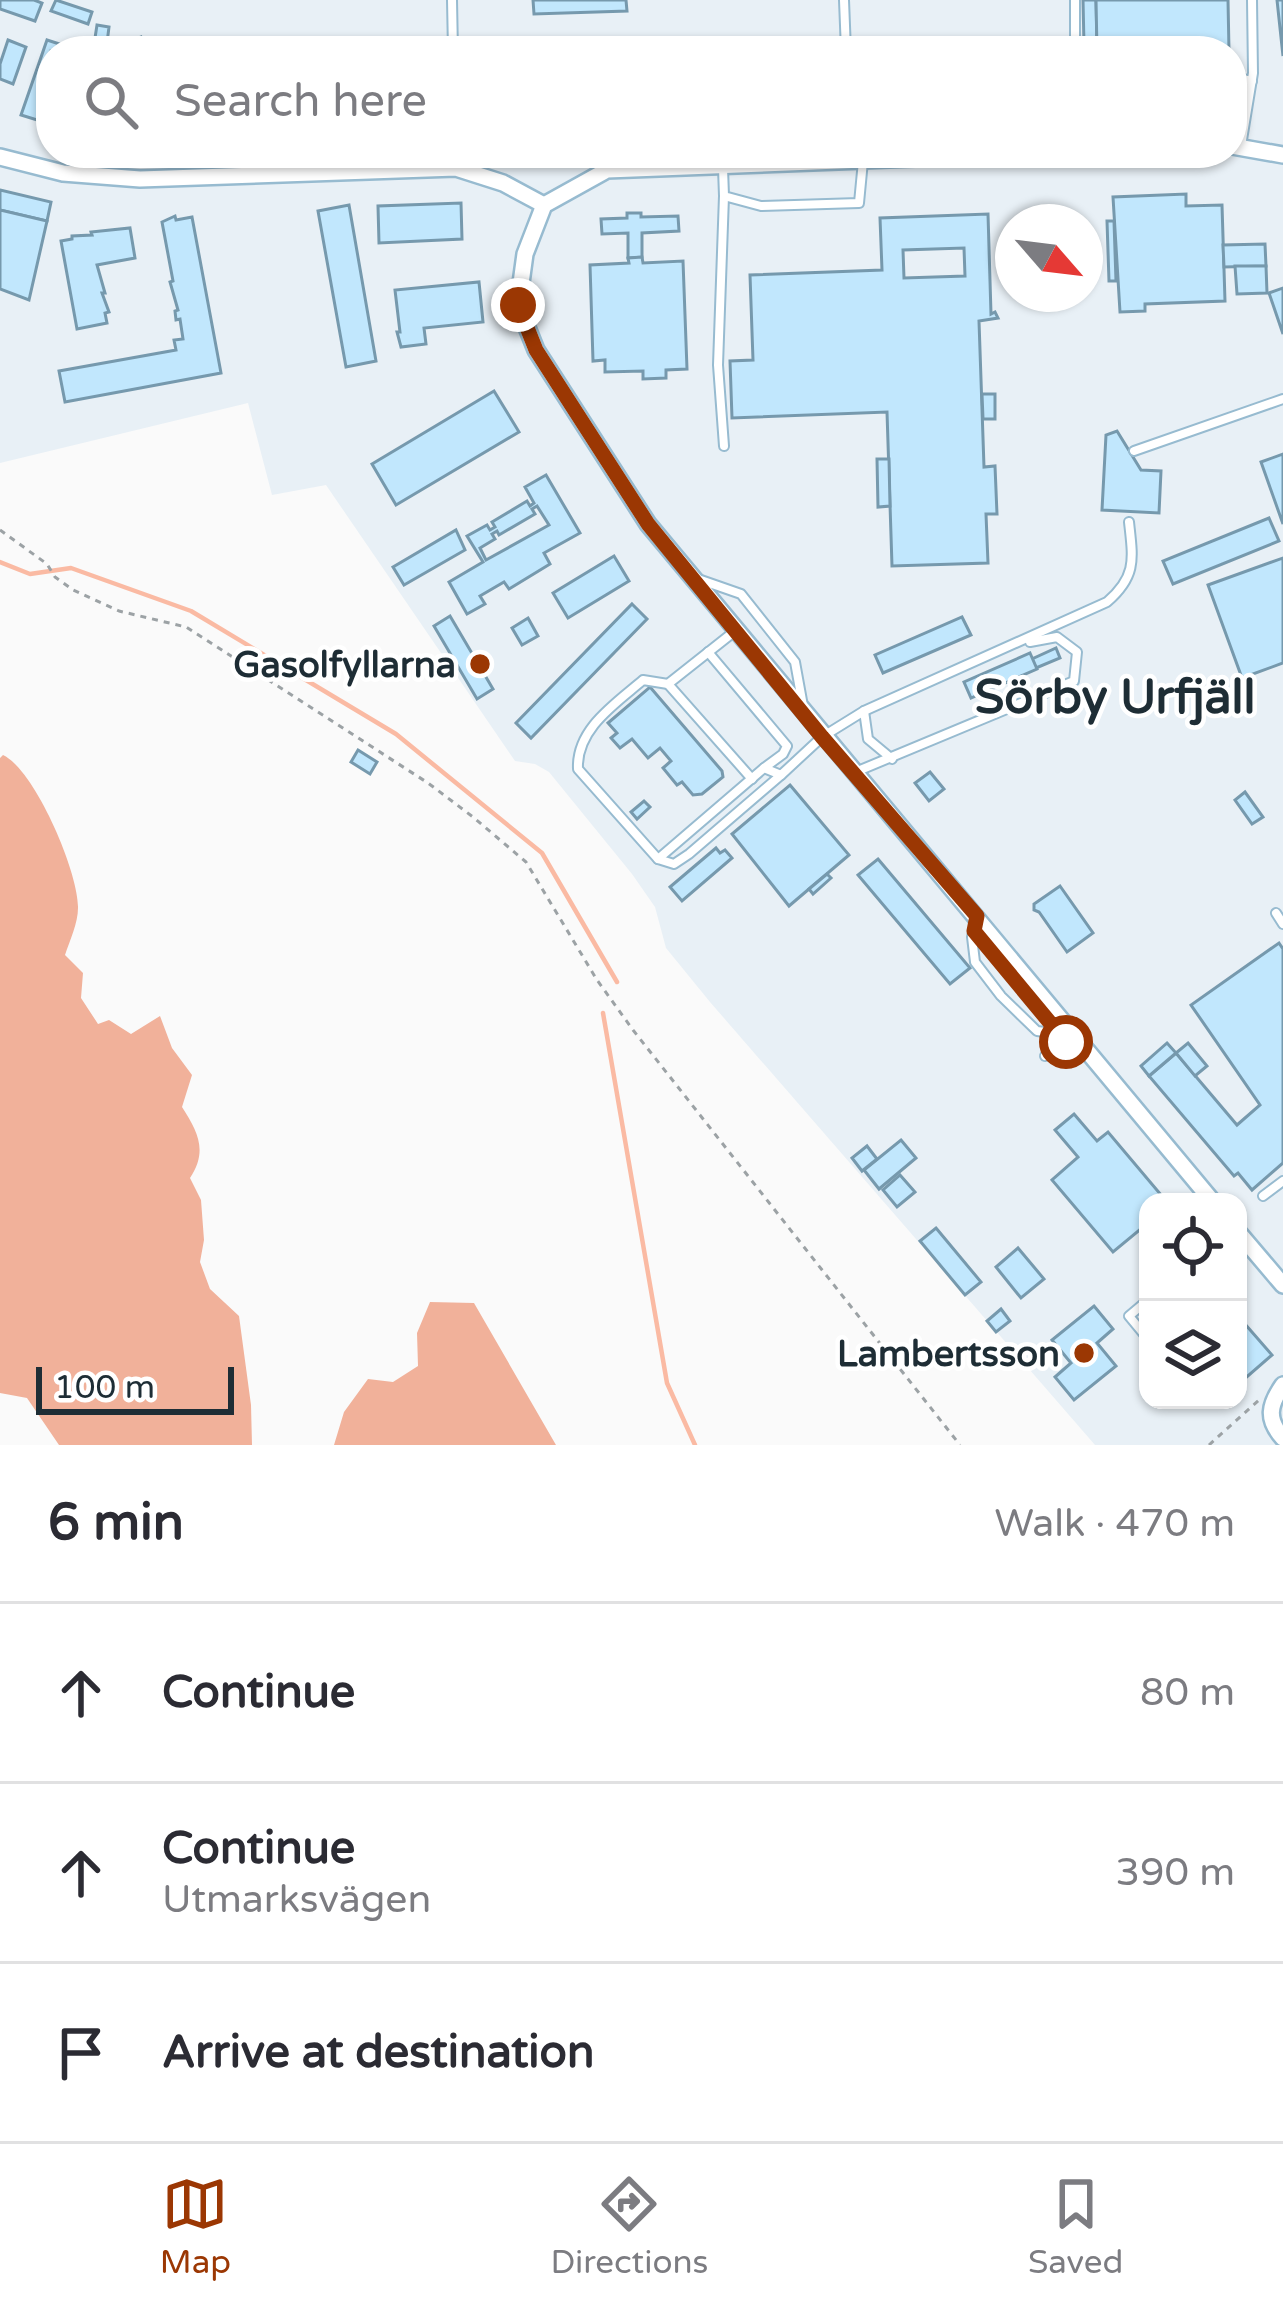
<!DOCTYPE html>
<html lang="en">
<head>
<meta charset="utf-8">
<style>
	body { margin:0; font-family:"Varela Round",sans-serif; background:#f2f2f3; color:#2b2b33 }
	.controls { position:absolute; right:36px; bottom:36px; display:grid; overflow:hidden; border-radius:24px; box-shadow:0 3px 9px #0004 }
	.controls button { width:108px; height:108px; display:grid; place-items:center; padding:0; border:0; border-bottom:3px solid #e1e1e2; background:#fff; color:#2b2b33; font:60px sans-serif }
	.compass { position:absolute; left:995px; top:204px; width:108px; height:108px; border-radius:50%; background:#fff; box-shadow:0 3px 9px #0004; rotate:118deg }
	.scale { position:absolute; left:36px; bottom:30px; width:198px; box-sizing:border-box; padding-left:12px; border:6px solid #1e2d35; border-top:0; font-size:33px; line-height:42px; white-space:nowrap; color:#1e2d35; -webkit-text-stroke:9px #fff; paint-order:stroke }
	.stop { position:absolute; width:36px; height:36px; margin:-27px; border:9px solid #9b3703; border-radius:50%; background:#fff }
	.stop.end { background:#9b3703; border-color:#fff; box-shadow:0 3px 12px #0008 }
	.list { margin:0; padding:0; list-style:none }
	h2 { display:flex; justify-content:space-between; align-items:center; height:156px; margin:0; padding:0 48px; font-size:51px }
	h2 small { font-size:39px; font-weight:400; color:#7c7c81 }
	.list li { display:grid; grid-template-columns:78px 1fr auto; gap:36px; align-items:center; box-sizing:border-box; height:180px; padding:0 48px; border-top:3px solid #e1e1e2 }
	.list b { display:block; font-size:45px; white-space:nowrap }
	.list p { margin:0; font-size:39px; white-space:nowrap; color:#7c7c81 }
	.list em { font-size:39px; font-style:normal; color:#7c7c81 }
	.icon { flex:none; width:66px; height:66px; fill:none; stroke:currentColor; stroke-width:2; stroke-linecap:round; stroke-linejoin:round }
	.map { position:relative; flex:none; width:1283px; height:1445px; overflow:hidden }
	.search { position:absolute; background:#fff; box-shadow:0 3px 9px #0004; left:36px; right:36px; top:36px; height:132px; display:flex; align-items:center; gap:30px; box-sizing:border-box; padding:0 42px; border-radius:48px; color:#7c7c81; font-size:45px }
	.sheet { height:696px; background:#fff }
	nav { display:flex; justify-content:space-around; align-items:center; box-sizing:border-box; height:168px; border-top:3px solid #e1e1e2; background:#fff; font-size:33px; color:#7c7c81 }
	nav a { display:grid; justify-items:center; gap:6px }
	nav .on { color:#9b3703 }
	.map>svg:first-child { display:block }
	.built { fill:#e8f0f6; fill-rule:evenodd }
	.forest { fill:#f1b19a }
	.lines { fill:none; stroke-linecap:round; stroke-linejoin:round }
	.stream { stroke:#fabaa3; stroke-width:4.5 }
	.building { fill:#c1e7fd; stroke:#7699ad; stroke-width:3; fill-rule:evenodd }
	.service-casing { stroke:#97bbd0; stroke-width:12 }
	.minor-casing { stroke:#97bbd0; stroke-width:20 }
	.path { stroke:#9ca2a5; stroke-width:3; stroke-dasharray:6 6; stroke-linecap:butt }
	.service { stroke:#fff; stroke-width:8 }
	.minor { stroke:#fff; stroke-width:15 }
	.route { stroke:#9b3703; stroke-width:15 }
	.poi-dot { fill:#9b3703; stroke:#fff; stroke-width:4.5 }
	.labels { text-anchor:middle; stroke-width:9; stroke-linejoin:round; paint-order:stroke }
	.poi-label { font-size:36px; font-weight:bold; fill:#1e2d35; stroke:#fff; text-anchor:end }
	.district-label { font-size:48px; font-weight:bold; fill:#1e2d35; stroke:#fff }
</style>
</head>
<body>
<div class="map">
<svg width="1283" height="1445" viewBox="0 0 1283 1445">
	<rect width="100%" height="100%" fill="#fafafa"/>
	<path class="built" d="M0,0H1283V1445H1095L710,1002L666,948L655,907L632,874L549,772L535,764L515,761L326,485L272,495L248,403L0,463ZM51,51H1232V153H51ZM1013,222H1085V294H1013ZM1148,1202H1238V1400H1148Z"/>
	<g class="forest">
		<path d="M3,755C35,770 79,873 78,908C78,923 70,940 65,955L83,973L81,998L98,1024L109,1020L131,1034L160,1016L172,1048L192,1075L182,1107C198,1132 208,1151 190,1178L201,1200L204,1240L200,1262L210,1289L239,1316L251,1405L252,1445H59L27,1398L0,1393V758Z"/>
		<path d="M430,1302L474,1303L556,1445H334L344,1412L368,1379L393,1382L418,1366L417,1333Z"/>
	</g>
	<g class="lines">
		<g class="stream">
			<path d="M0,562L30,574L71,568L191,611L396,734L542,853L617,982"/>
			<path d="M603,1013L667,1383L695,1445"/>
		</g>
	</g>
	<g class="building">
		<path d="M0,0H34L42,3L35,21L0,9Z"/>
		<path d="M56,0L92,12L88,24L51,11Z"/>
		<path d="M533,0H626L627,11L534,14Z"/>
		<path d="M1083,0H1096L1097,45H1084Z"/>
		<path d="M1096,0H1228L1229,51H1097Z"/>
		<path d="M1277,0H1283V56Z"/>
		<path d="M97,25L109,27L106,51H93Z"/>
		<path d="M141,37L146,51H120L118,46Z"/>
		<path d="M8,40L26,47L13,84L0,79V64Z"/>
		<path d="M47,40L75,49L51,51L50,124L21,115Z"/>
		<path d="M0,190L51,202L47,221L0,210Z"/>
		<path d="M1186,194V206L1222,205L1225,301L1145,304V311L1120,312L1113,197Z"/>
		<path d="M461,203L462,239L379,243L378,206Z"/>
		<path d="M349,205L376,361L346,367L318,211Z"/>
		<path d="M0,210L47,221L29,300L0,289Z"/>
		<path d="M627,213H641V217L678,216L679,231L642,233V257L628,258V233L602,234L601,219L627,218Z"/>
		<path d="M988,214L991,314L995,312L998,318L979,321L984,467L995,466L997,514H986L988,563L892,566L887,412L732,418L730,361L753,360L750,275L882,270L880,218ZM964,248L965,276L904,278L903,250Z"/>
		<path d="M175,216L176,220L192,217L221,373L65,402L59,371L176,350L174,340L183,339L180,319L176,320L175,311L178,310L170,282L173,281L162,222Z"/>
		<path d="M1107,221H1114L1116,281H1109Z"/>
		<path d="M130,228L135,258L97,265L105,293H102L109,312L105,313L107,323L77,329L61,241L72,239V236L92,235L91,232Z"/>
		<path d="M1265,244L1266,266L1224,267L1223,245Z"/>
		<path d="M642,257L643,263L683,261L687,369L666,370V378L643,379V371L605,372V360L593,361L590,265L629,263L628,258Z"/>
		<path d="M1235,266H1266L1267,293L1237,294Z"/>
		<path d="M479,282L483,322L424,328L426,344L401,347L397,332H400L395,290Z"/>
		<path d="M1283,288V334L1269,293Z"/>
		<path d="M494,391L519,432L396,505L372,464Z"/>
		<path d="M982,394H995V419H983Z"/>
		<path d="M1117,431L1141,470L1161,471L1159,513L1102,510L1106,435Z"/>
		<path d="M1283,454V524L1261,462Z"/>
		<path d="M877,459H889L890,506L878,507Z"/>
		<path d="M546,475L580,533L544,553L550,564L509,589L504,582L480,596L485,604L467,614L449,582L483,562L467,536L487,525L490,530L495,527L492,522L527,501L530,506L534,503L525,487ZM537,506L549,525L486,560L480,548L495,539L492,534L497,531L499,535L535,514L532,509Z"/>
		<path d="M1269,518L1279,541L1173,584L1163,561Z"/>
		<path d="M456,530L465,550L404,585L393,567Z"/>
		<path d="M614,556L629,581L568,618L553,593Z"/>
		<path d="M1283,558V663L1242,678L1208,585Z"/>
		<path d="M632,604L647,619L531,738L516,723Z"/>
		<path d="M450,616L493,689L477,699L434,626Z"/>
		<path d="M962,617L971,635L883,673L875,655Z"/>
		<path d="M528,618L538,636L522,645L512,628Z"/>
		<path d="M1056,648L1060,658L1036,668L1032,659Z"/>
		<path d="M1030,653L1037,669L971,698L964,682Z"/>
		<path d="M650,687L722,771L723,777L702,794L693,795L682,782L677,785L663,768L671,761L660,748L648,758L632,739L620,748L611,738L617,733L608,723Z"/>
		<path d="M358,750L377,762L370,774L351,762Z"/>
		<path d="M930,772L944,789L929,801L915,783Z"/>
		<path d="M790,785L849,855L789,906L732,834Z"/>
		<path d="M1245,792L1263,817L1252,824L1235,800Z"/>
		<path d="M644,801L650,807L637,819L631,812Z"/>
		<path d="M716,848L720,853L725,850L732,858L682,901L670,887Z"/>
		<path d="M878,859L970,968L950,984L858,875Z"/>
		<path d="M827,874L831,878L813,894L809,889Z"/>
		<path d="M1060,886L1093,933L1067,952L1039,912L1034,910V904Z"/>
		<path d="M1279,943L1283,949V1163L1252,1190L1238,1173L1234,1176L1149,1076L1176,1053L1237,1125L1260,1105L1191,1005Z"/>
		<path d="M1167,1043L1176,1053L1149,1076L1141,1066Z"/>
		<path d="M1188,1043L1207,1066L1195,1076L1176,1053Z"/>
		<path d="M1074,1114L1097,1141L1108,1132L1167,1202H1148V1223L1113,1252L1052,1180L1078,1157L1055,1130Z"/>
		<path d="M901,1140L916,1158L879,1189L864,1170Z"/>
		<path d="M867,1146L877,1159L862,1171L852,1158Z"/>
		<path d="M900,1175L915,1192L897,1207L883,1190Z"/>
		<path d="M936,1228L981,1282L965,1295L920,1241Z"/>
		<path d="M1018,1248L1044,1279L1021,1298L996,1267Z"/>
		<path d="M1094,1306L1113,1329L1097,1343L1116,1366L1074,1400L1055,1377L1071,1363L1052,1340Z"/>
		<path d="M1001,1309L1010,1321L996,1332L987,1321Z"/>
		<path d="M1238,1316L1272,1355L1241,1382L1238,1379Z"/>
	</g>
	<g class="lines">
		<g class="service-casing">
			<g id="service">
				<path d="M452,0L453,51"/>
				<path d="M844,0L846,51"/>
				<path d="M1075,51V0"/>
				<path d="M1232,77L1252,81"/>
				<path d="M1241,146L1253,73L1252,0"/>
				<path d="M723,168L724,196L761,206L859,203L863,161"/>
				<path d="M724,446L718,365L724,196"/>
				<path d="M1134,451L1283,399"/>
				<path d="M698,579L741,594L795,662L803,706"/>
				<path d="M735,631L668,684L752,779"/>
				<path d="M708,652L787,746L783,754L764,768"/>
				<path d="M668,684L643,680C615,704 576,729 578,769L658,859L674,864L689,854L781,775"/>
				<path d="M864,711L868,739L892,759"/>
				<path d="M853,773L1074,681L1077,652L1057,637L1030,642"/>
				<path d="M658,859L764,768L781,775L822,737L864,711L1107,602C1137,576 1133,559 1129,522"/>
				<path d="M1276,913L1283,924"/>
				<path d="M977,917L972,937L975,962L1001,996L1037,1031L1070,1035"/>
				<path d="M1045,1056L1075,1037"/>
				<path d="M1263,1196L1283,1181"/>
				<path d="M1148,1300L1129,1316L1148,1339"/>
				<path d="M1200,1400L1202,1402"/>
			</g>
		</g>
		<g class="minor-casing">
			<g id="minor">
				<path d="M1232,146L1283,155"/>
				<path d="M1046,153L607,170L544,205L525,254L518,305L536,350L648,524L1213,1202"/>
				<path d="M0,157L63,173L140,179L456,168L503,183L544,205"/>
				<path d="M1238,1232L1283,1285"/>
				<path d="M1283,1385C1269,1405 1266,1419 1283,1438"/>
			</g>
		</g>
		<g class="path">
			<path d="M0,530L47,564L55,577L73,590L119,611L186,627L428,783L473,817L526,862L597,980L633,1030L960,1445"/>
			<path d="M1209,1445L1259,1400"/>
		</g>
		<use href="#service" class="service"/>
		<use href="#minor" class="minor"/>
	</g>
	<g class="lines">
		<path class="route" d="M518,305L536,350L648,524L822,737L977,916L974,931L1066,1042"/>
	</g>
	<g class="poi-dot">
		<circle cx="480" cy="664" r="12"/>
		<circle cx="1084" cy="1353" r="12"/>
	</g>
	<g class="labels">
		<g class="poi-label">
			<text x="456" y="677">Gasolfyllarna</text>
			<text x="1060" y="1366">Lambertsson</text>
		</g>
		<g class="district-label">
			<text x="1115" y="713">Sörby Urfjäll</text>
		</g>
	</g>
</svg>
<div class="controls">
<button><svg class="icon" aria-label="locate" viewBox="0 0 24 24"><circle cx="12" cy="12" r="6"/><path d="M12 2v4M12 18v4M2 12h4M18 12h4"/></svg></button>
<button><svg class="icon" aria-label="layers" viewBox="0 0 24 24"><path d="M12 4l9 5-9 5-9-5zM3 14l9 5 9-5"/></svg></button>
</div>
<svg class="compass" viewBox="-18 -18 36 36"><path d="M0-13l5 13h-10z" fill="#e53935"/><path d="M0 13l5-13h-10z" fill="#7c7c81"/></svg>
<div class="scale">100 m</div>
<div class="stop" style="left:1066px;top:1042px"></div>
<div class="stop end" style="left:518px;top:305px"></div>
<div class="search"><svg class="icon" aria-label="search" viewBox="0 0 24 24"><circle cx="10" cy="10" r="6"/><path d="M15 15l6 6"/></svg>Search here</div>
</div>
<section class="sheet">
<h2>6 min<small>Walk · 470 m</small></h2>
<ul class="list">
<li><svg class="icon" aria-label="ahead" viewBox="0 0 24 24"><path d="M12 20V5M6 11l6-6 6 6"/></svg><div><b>Continue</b></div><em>80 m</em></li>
<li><svg class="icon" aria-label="ahead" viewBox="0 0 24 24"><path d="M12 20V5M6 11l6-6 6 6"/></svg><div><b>Continue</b><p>Utmarksvägen</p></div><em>390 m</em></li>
<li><svg class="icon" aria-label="arrive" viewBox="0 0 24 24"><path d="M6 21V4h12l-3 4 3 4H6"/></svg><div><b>Arrive at destination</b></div></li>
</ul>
</section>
<nav>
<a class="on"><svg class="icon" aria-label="map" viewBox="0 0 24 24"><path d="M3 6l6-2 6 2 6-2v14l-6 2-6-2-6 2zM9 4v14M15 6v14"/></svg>Map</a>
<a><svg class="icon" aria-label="directions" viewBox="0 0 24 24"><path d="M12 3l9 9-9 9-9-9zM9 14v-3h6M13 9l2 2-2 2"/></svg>Directions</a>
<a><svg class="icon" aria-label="saved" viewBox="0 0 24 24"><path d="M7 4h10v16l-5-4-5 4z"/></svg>Saved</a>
</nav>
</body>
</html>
